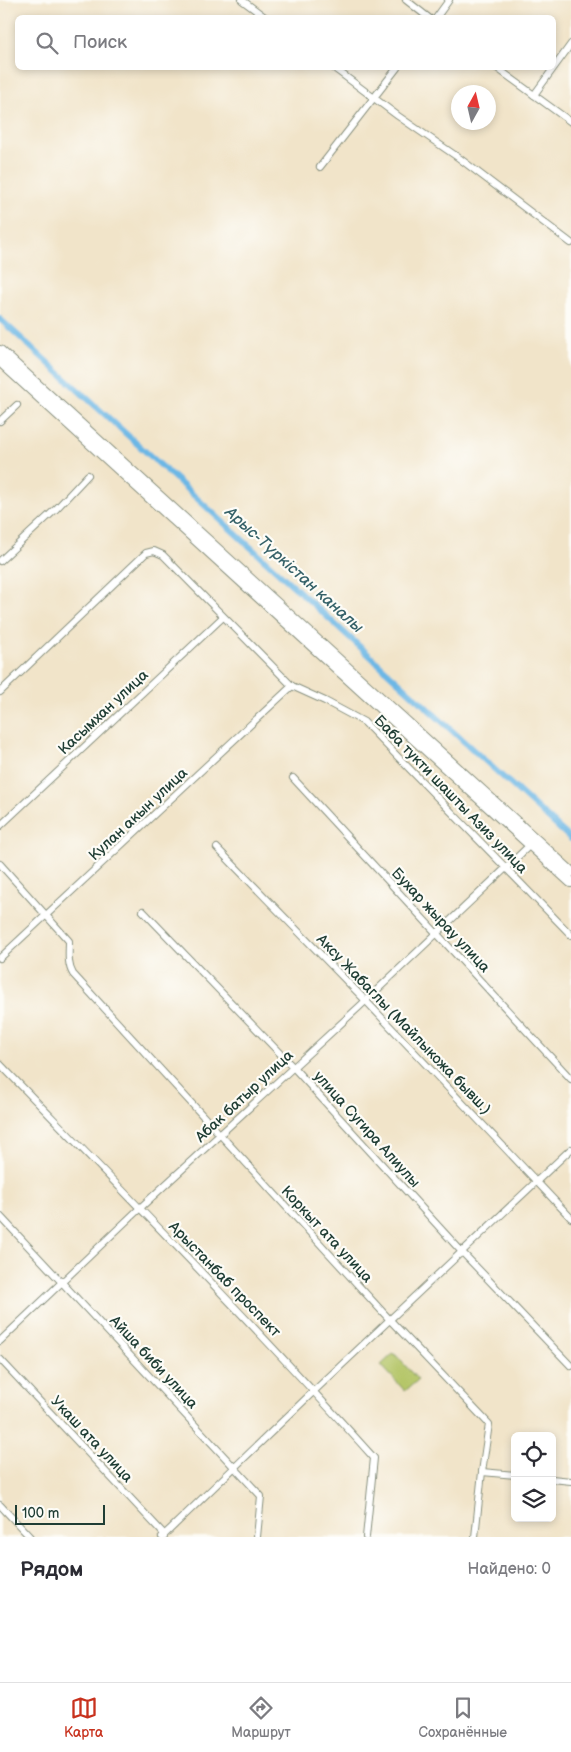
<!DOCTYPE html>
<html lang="ru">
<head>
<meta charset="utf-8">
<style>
	body { margin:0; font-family:"Balsamiq Sans",sans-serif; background:#f2f2f3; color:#2b2b33 }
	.controls { position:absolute; right:15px; bottom:15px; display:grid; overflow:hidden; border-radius:8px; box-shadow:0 2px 8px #0003 }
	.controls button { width:45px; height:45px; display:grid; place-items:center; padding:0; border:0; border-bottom:1px solid #e1e1e2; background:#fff; color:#2b2b33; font:25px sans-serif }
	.compass { position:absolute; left:451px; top:85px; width:45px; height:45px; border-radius:50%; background:#fff; box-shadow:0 2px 8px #0003; rotate:8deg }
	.scale { position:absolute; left:15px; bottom:12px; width:90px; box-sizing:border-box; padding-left:5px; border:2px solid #1f3d34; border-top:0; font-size:14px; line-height:18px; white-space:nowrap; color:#1f3d34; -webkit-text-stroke:4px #fdfcf7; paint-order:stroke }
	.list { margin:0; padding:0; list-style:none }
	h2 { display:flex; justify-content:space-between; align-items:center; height:65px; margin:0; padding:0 20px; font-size:21px }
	h2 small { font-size:16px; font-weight:400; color:#7c7c81 }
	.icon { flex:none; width:28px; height:28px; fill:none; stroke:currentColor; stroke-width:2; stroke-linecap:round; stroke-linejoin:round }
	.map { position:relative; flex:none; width:571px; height:1537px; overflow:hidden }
	.search { position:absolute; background:#fff; box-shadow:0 2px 8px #0003; left:15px; right:15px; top:15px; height:55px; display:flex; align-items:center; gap:12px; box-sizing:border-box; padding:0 18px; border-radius:8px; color:#7c7c81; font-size:19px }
	.sheet { height:145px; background:#fff }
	nav { display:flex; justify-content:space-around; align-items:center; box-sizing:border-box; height:70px; border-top:1px solid #e1e1e2; background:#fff; font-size:14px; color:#7c7c81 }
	nav a { display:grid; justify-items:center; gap:2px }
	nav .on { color:#c8321e }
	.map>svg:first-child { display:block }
	.green { fill:#b5c669; stroke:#6a824e }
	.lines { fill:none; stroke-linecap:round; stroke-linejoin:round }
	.canal { stroke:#6cb7e5; stroke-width:6 }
	.minor-casing { stroke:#88907e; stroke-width:8 }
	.trunk-casing { stroke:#88907e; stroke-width:12 }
	.minor { stroke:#fff; stroke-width:6 }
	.trunk { stroke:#fff; stroke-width:10 }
	.labels { text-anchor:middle; stroke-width:4.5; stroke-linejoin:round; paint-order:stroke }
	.street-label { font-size:15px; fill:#1f3d34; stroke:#fdfcf7 }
	.water-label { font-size:16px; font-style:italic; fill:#366269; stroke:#fdfcf7 }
</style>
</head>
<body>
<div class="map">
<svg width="571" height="1537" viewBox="0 0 571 1537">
	<rect width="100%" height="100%" fill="#fdfcf7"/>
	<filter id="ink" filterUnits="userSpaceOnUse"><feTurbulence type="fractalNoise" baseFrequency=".02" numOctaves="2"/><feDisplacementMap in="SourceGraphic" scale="10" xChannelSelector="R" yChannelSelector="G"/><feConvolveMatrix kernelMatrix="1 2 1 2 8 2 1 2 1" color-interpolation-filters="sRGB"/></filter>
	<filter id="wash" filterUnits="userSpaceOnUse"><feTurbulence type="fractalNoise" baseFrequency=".0096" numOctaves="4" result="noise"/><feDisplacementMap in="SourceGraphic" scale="20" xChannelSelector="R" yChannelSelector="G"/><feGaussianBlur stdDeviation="1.12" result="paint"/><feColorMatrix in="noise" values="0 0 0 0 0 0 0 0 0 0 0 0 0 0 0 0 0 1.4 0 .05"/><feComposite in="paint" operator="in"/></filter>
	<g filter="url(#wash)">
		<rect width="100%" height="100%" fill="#f1e4c9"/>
		<path class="green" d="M394,1353L418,1380L405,1391L381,1365Z"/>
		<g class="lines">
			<path class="canal" d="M0,319L571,839"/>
		</g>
	</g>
	<g filter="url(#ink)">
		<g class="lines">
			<g class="minor-casing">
				<g id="minor">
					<path d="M242,0L266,18"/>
					<path d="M406,0L429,18"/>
					<path d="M436,18L449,0"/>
					<path d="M334,68L398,116L459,158L571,243"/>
					<path d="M497,68L571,122"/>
					<path d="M534,95L571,44"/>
					<path d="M320,167L397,68"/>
					<path d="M0,421L17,405"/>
					<path d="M0,561L57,508L88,475"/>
					<path d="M0,692L146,553L154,551L163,555L292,686L325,701L364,722L571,935"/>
					<path d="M293,778L571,1079"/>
					<path d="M0,826L223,617"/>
					<path d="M217,848L366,1001L571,1218"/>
					<path d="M0,864L69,941C69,952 67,964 73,974L390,1320L489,1424L482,1472L475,1537"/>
					<path d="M143,911L293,1067L461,1251L571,1366"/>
					<path d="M0,958L292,686"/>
					<path d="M0,1064C126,1194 253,1323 374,1458L366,1537"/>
					<path d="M0,1216L261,1496L257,1537"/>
					<path d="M0,1341L140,1208L359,1007L530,845"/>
					<path d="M0,1359L164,1534V1537"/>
					<path d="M482,1472L515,1475"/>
					<path d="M552,1479L571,1481"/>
					<path d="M0,1505L30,1537"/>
					<path d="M162,1537L314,1391L571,1149"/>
				</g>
			</g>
			<g class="trunk-casing">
				<g id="trunk">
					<path d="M0,351L571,872"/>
					<path d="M0,361L571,882"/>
				</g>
			</g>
			<use href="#minor" class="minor"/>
			<use href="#trunk" class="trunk"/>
		</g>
	</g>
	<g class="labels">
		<g class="street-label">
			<text transform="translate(103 712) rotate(-43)" y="5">Касымхан улица</text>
			<text transform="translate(451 794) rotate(46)" y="5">Баба тукти шашты Азиз улица</text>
			<text transform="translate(138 814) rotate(-43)" y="5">Кулан акын улица</text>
			<text transform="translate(441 920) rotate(47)" y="5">Бухар жырау улица</text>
			<text transform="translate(404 1024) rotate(46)" y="5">Аксу Жабаглы (Майлыкожа бывш.)</text>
			<text transform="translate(244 1096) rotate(-43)" y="5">Абак батыр улица</text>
			<text transform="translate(367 1129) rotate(48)" y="5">улица Сугира Алиулы</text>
			<text transform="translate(327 1234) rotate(47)" y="5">Коркыт ата улица</text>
			<text transform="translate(225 1279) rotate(46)" y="5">Арыстанбаб проспект</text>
			<text transform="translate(154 1362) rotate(47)" y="5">Айша биби улица</text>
			<text transform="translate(92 1439) rotate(47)" y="5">Укаш ата улица</text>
		</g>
		<g class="water-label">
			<text transform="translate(295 569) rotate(42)" y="6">Арыс-Түркістан каналы</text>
		</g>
	</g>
</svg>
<div class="controls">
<button><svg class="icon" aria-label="locate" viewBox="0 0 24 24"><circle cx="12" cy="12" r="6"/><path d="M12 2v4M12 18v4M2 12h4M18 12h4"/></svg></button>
<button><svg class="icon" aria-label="layers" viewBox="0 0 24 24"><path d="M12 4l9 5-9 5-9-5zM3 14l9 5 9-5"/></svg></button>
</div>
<svg class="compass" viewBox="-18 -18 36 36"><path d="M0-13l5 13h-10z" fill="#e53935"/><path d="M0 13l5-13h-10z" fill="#7c7c81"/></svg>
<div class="scale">100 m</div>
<div class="search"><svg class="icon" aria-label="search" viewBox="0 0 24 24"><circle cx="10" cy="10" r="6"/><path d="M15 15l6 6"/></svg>Поиск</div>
</div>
<section class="sheet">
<h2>Рядом<small>Найдено: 0</small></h2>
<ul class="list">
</ul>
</section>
<nav>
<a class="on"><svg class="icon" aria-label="map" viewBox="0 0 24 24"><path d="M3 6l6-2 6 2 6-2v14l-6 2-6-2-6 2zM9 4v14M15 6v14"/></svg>Карта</a>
<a><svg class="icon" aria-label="directions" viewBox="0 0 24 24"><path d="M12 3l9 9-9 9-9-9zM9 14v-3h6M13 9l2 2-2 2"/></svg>Маршрут</a>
<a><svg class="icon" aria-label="saved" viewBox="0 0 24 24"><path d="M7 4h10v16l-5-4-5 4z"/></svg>Сохранённые</a>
</nav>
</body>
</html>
